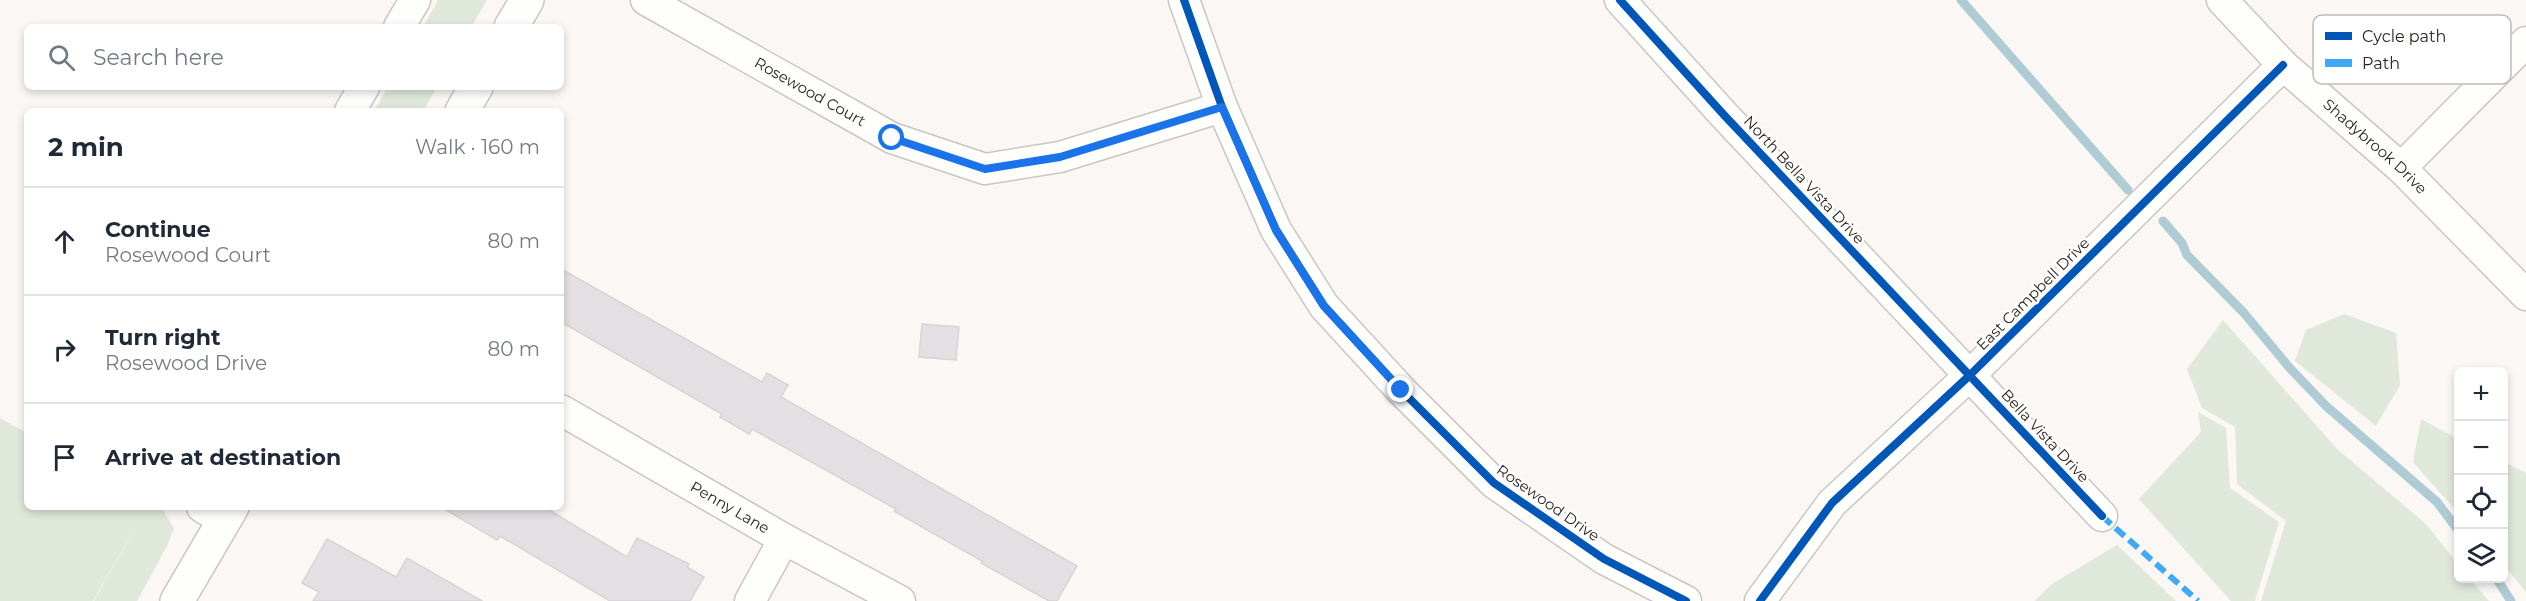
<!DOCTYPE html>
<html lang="en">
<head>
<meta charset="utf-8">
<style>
	body { margin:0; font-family:Montserrat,sans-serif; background:#f6f6f7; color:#1f2937 }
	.controls { position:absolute; right:18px; bottom:18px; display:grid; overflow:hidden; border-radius:9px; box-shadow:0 3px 9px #0003 }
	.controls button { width:54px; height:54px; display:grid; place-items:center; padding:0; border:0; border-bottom:2px solid #e0e1e3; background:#fff; color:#1f2937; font:30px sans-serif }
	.stop { position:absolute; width:18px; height:18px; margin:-14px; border:4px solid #1a73e8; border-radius:50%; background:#fff }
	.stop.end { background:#1a73e8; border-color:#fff; box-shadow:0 2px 6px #0008 }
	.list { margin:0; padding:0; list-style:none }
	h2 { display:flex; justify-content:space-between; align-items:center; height:78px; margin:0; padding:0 24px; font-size:26px }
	h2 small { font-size:20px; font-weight:400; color:#747a83 }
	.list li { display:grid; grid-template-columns:39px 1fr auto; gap:18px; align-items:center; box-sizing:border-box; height:108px; padding:0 24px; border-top:2px solid #e0e1e3 }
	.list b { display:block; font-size:22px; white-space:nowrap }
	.list p { margin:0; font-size:20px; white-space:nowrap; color:#747a83 }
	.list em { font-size:20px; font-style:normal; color:#747a83 }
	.icon { flex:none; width:33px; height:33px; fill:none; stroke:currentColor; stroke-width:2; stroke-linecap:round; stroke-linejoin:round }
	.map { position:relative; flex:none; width:2526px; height:601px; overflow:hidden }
	.search { position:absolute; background:#fff; box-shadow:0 3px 9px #0003; left:24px; top:24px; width:540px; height:66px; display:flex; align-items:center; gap:15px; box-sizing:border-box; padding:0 21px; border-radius:9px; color:#747a83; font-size:22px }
	.panel { position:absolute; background:#fff; box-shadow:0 3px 9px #0003; left:24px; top:108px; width:540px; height:402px; border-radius:9px }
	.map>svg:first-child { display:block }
	.green { fill:#dfe8da }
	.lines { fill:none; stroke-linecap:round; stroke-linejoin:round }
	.stream { stroke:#afccd4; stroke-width:9 }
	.building { fill:#e3dfe2; stroke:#d7d4d6; stroke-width:1.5 }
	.minor-casing { stroke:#cbc6c2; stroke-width:33 }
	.major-casing { stroke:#cbc6c2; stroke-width:36 }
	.minor { stroke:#fefefd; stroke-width:30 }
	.major { stroke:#fefefd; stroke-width:33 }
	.quiet { stroke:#3fa9f5; stroke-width:6; stroke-dasharray:12 6; stroke-linecap:butt }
	.cycleway-casing { stroke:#fff; stroke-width:11 }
	.cycleway { stroke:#0057b8; stroke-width:8 }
	.route { stroke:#1a73e8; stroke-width:8 }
	.labels { text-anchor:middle; stroke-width:5; stroke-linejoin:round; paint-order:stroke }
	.street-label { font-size:15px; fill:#2b231e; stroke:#fff }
	.key { fill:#fff; stroke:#bfbdbc; stroke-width:1.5 }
	.key-label { font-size:16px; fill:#2b231e }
</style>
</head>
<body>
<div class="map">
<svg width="2526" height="601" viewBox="0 0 2526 601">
	<rect width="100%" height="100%" fill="#faf7f4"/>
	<g class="green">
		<path d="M438,0H487L471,27H423Z"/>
		<path d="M388,87H437L423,111H374Z"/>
		<path d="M2344,314L2396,333L2400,385L2376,426L2295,361L2306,330Z"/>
		<path d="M2223,320L2337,449L2425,523L2458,564V578L2470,579L2489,601H2261L2286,521L2237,484L2235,427L2202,408L2187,369Z"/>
		<path d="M2198,412L2226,428L2230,488L2279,522L2255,601H2231L2139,499L2201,432Z"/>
		<path d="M0,418L27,433V507H157L162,509L174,528L167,546L137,601H94L142,516L93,601H0Z"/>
		<path d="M2421,419L2458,439V513L2413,462Z"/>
		<path d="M2504,462L2526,473V592L2504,565Z"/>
		<path d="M2117,545L2176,601H2035L2052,584Z"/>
	</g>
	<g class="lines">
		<g class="stream">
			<path d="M1961,0L2128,190"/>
			<path d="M2163,221L2182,243L2187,255L2244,313L2288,366L2326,406L2437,502L2458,530"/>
			<path d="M2496,578L2511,601"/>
		</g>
	</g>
	<g class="building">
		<path d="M561,269L762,382L767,373L788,385L781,397L1077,566L1057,601H1049L981,563L982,561L894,511L896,509L752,429L749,434L720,417L722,414L561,322Z"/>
		<path d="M922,324L959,327L956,360L919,357Z"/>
		<path d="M441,507H544L627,557L637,538L689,564L687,567L704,577L690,601H610L500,536L497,540Z"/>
		<path d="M327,539L396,577L407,558L482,601H313L319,592L302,583Z"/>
	</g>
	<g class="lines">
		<g class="minor-casing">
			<g id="minor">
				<path id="s1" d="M646,0L892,138L985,169L1060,157L1222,107"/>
				<path d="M1184,0L1222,107L1276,230L1324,306L1401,390L1494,483L1604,559L1686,601"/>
				<path d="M1620,0L1724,115L2102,516"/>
				<path id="s2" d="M2222,0L2283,65L2401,168L2526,295"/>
				<path d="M399,27L415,0"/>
				<path d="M350,111L364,87"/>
				<path d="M2401,168L2526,42"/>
				<path id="s3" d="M561,410L784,539L900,601"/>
				<path d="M202,507L224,520"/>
				<path d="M750,601L784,539"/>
				<path d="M1760,601L1832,503L1969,376L2283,65"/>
			</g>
		</g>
		<g class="major-casing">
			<g id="major">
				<path d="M511,27L527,0"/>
				<path d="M462,111L476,87"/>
				<path d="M177,601L232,507"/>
			</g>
		</g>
		<use href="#minor" class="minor"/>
		<use href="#major" class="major"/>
		<path class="quiet" d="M2102,516L2198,601"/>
		<g class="cycleway-casing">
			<g id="cycleway">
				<path d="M1184,0L1222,107L1276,230L1324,306L1401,390L1494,483L1604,559L1686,601"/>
				<path d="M1620,0L1724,115L2102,516"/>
				<path d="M1760,601L1832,503L1969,376L2283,65"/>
			</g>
		</g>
		<use href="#cycleway" class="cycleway"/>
	</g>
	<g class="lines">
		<path class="route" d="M892,138L985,169L1060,157L1222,107L1276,230L1324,306L1401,390"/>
	</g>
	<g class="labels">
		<g class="street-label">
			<text dy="5" stroke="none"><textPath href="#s1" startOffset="188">Rosewood Court</textPath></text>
			<text dy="5" stroke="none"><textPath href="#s2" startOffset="212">Shadybrook Drive</textPath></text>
			<text transform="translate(1804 180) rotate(47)" y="5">North Bella Vista Drive</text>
			<text transform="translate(2033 294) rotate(-45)" y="5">East Campbell Drive</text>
			<text transform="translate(2045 436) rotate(47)" y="5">Bella Vista Drive</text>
			<text transform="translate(1548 503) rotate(35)" y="5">Rosewood Drive</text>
			<text dy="5" stroke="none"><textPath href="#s3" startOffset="195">Penny Lane</textPath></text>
		</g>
	</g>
	<rect x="2313" y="15" width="198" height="69" rx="9" class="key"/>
	<rect x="2325" y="32" width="27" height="8" fill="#0057b8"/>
	<rect x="2325" y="59" width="27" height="8" fill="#3fa9f5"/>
	<g class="key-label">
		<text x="2362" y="42">Cycle path</text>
		<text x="2362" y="69">Path</text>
	</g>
</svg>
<div class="controls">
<button>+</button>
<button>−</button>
<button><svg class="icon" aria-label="locate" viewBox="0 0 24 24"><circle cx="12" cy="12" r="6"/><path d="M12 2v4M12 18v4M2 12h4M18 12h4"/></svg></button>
<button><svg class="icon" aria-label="layers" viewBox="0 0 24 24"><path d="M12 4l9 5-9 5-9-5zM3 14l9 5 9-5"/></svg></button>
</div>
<div class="stop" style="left:892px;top:138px"></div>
<div class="stop end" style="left:1401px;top:390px"></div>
<div class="search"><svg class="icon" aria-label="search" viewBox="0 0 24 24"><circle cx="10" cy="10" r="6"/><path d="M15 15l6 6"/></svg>Search here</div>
<section class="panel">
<h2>2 min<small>Walk · 160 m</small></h2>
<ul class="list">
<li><svg class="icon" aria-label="ahead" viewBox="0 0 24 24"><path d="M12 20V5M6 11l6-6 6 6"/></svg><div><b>Continue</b><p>Rosewood Court</p></div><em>80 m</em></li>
<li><svg class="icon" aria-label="right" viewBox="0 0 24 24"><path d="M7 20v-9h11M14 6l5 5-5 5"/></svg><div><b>Turn right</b><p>Rosewood Drive</p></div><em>80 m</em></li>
<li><svg class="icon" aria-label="arrive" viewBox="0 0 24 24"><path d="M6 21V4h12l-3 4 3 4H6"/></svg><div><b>Arrive at destination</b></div></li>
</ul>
</section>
</div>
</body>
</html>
